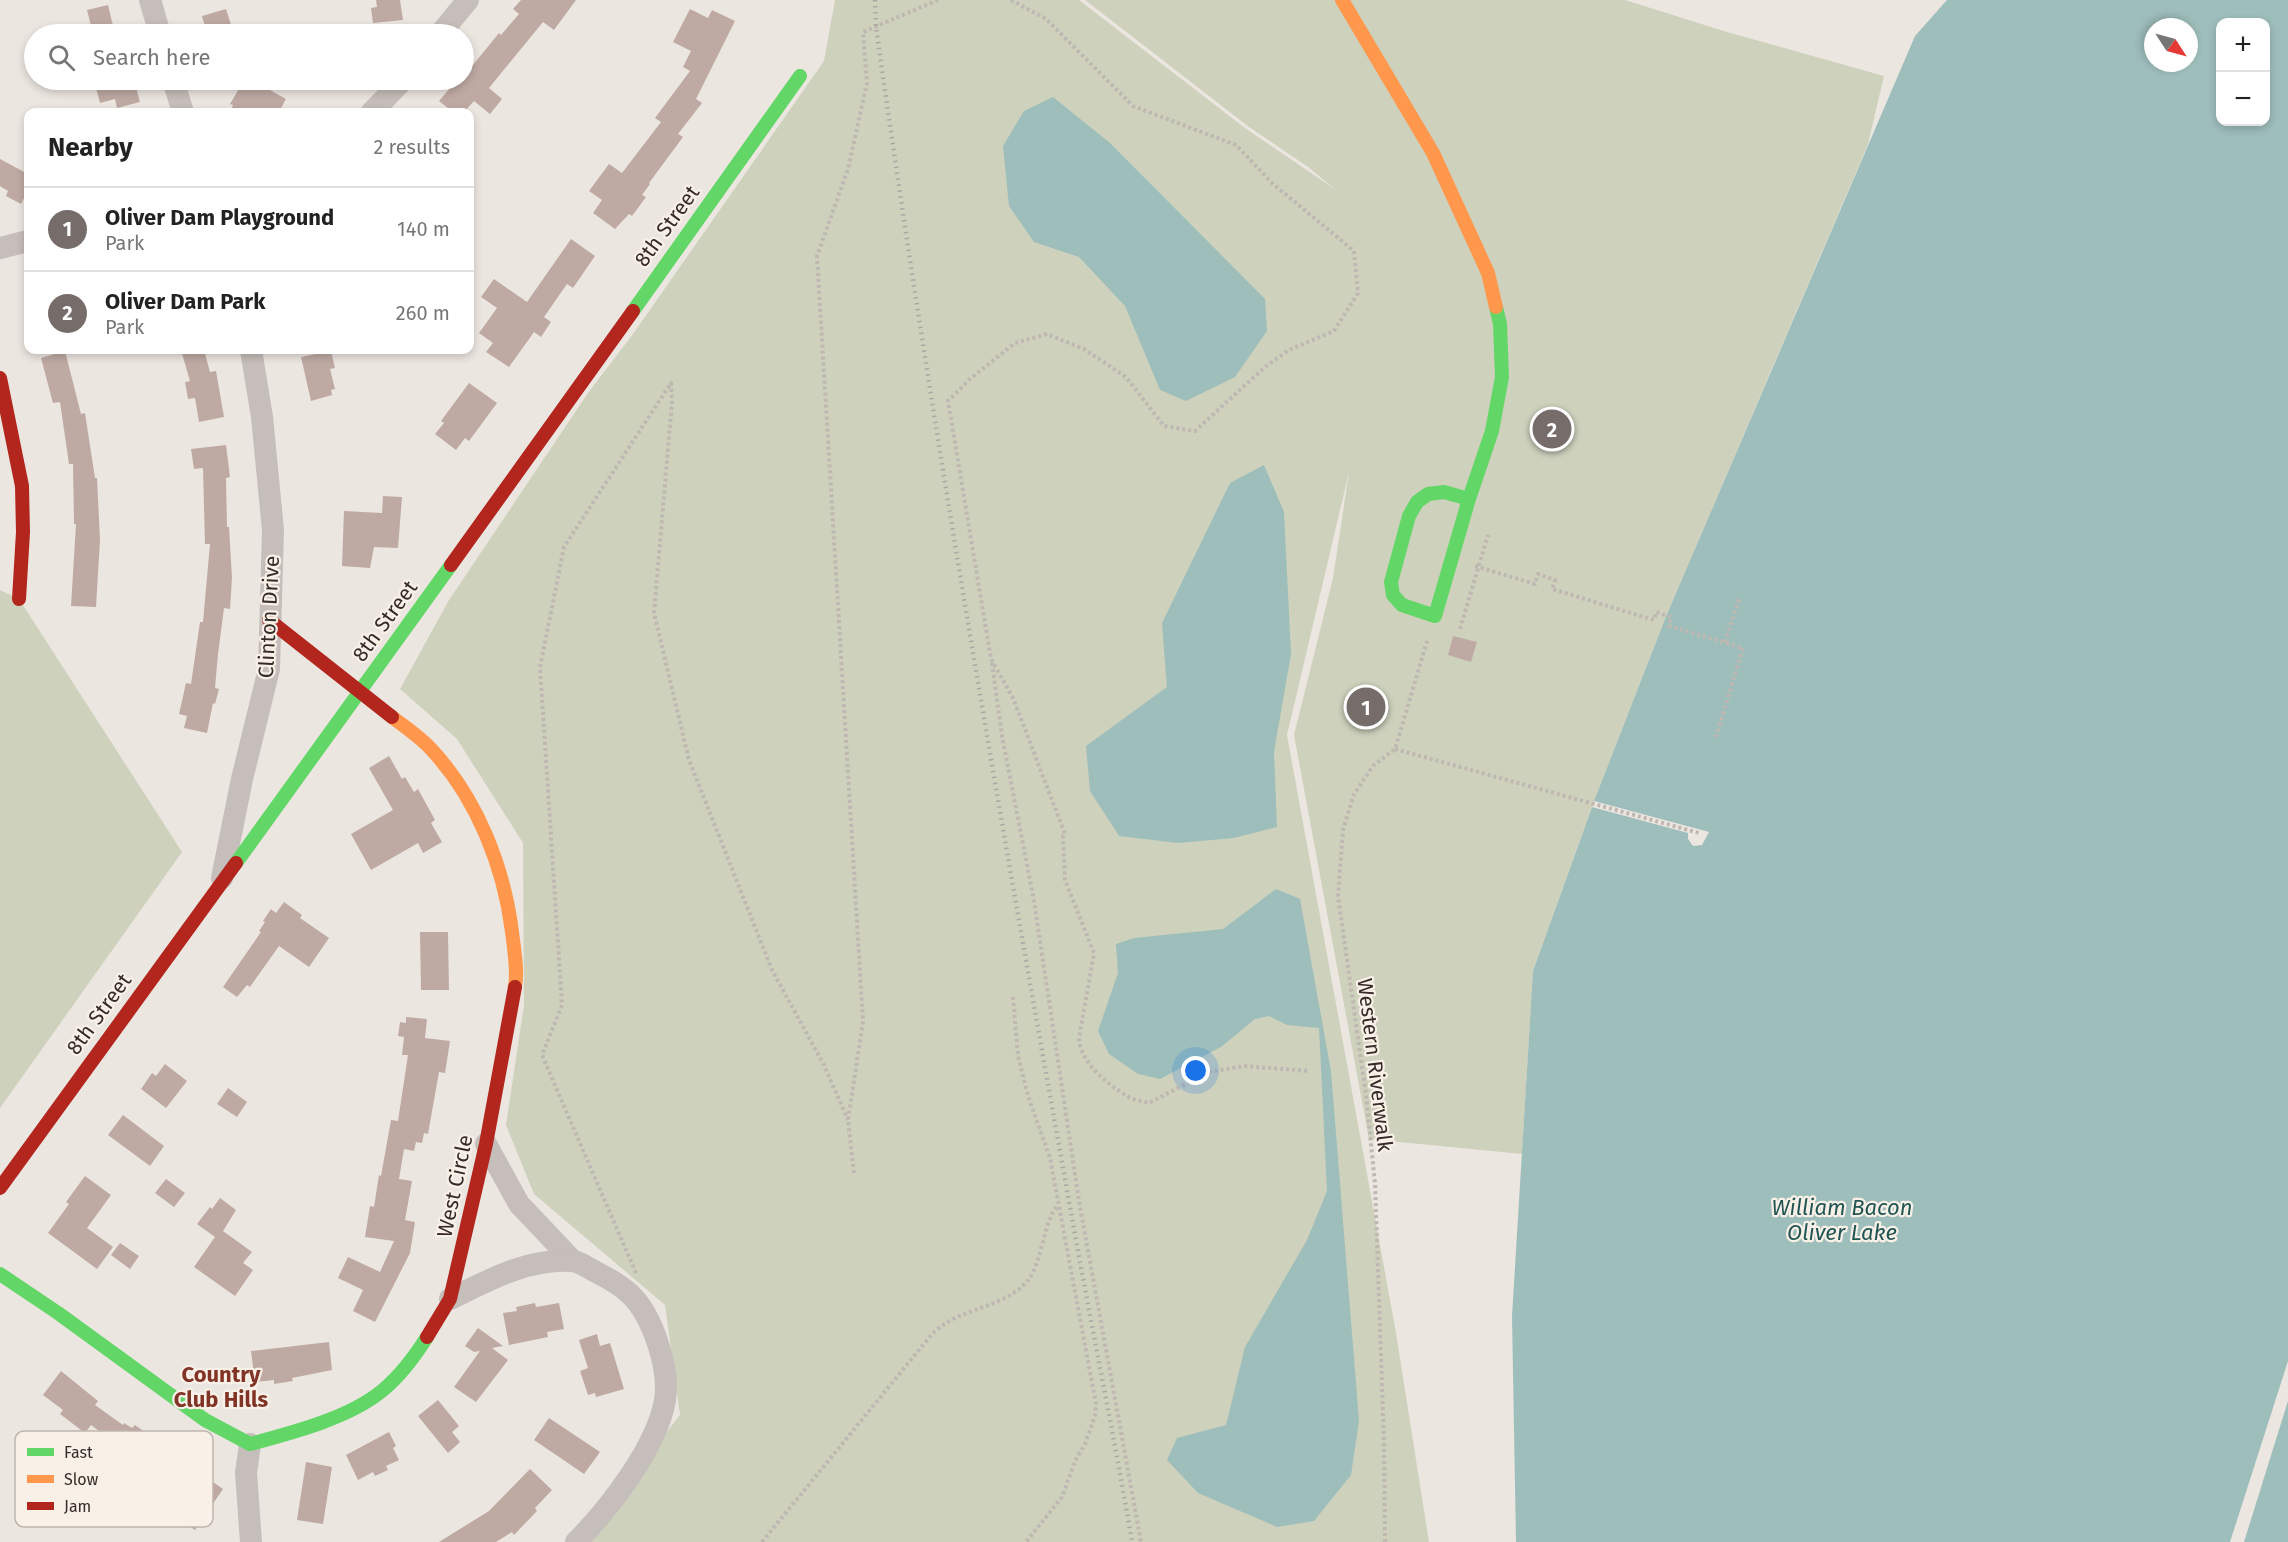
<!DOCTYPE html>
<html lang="en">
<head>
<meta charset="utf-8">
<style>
	body { margin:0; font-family:"Fira Sans",sans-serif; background:#f6f6f6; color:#222 }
	.controls { position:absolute; right:18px; top:18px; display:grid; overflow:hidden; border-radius:12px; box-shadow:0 3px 9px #0003 }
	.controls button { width:54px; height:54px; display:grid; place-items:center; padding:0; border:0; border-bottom:2px solid #e0e0e0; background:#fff; color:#222; font:30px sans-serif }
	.compass { position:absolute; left:2144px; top:18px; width:54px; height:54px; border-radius:50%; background:#fff; box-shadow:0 3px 9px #0003; rotate:126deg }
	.you { position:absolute; left:1196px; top:1071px; width:21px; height:21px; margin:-15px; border:4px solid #fff; border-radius:50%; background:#1a73e8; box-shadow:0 0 0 9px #1a73e833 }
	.badge { display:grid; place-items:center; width:39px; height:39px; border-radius:50%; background:#766c69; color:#fff; font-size:20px; font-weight:700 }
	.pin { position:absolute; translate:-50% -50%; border:3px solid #fff; box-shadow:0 2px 6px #0006 }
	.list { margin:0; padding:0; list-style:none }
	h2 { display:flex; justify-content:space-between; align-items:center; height:78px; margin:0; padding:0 24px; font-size:26px }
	h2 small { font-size:20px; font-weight:400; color:#767676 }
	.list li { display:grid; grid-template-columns:39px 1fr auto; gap:18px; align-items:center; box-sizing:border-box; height:84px; padding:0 24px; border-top:2px solid #e0e0e0 }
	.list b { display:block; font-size:22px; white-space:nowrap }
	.list p { margin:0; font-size:20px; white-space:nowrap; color:#767676 }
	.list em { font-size:20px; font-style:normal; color:#767676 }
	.icon { flex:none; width:33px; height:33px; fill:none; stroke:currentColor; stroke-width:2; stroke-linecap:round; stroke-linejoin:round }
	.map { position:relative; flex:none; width:2288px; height:1542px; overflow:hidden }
	.search { position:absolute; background:#fff; box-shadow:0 3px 9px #0003; left:24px; top:24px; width:450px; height:66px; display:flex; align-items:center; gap:15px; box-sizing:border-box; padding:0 21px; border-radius:33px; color:#767676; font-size:22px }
	.panel { position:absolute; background:#fff; box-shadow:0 3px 9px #0003; left:24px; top:108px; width:450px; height:246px; border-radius:12px }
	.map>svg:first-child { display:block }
	.green { fill:#ced1bc }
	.water { fill:#9ebebb; fill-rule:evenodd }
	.building { fill:#bfaaa3 }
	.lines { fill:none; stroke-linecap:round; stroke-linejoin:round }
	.path { stroke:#beb7b2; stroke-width:4; stroke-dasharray:3 3; stroke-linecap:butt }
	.street { stroke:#c5beba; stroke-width:22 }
	.fast { stroke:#63d668; stroke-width:14 }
	.slow { stroke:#ff974d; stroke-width:14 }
	.jam { stroke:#b3261e; stroke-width:14 }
	.rail { stroke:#ada7a4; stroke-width:4.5; stroke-dasharray:1.5 4.5; stroke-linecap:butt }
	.labels { text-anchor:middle; stroke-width:4.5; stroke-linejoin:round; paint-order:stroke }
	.street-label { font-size:21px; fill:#362b28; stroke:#f9f0e8 }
	.water-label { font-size:22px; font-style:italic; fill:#205554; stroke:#f9f0e8 }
	.neighbourhood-label { font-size:22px; font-weight:bold; fill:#813325; stroke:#f9f0e8 }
	.key { fill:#f9f0e8; stroke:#beb5ae; stroke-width:1.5 }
	.key-label { font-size:16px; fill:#362b28 }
</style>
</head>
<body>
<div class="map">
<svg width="2288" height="1542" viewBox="0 0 2288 1542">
	<rect width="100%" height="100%" fill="#ece6e1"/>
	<g class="green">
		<path d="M835,0H1079L1245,128L1336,190L1308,167L1249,127L1085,0H1625L1727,32L1884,76L1868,144L1667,614L1594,801L1533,971L1522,1154L1369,1139L1294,735L1333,578L1349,472L1287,735L1396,1333L1429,1542H580L680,1415L665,1305L534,1194L506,1125L524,1005L523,843L457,739L400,689L449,600L588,393L633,334L824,61Z"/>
		<path d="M0,590L19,599L182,852L0,1108Z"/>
	</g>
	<g class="water">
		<path d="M1947,0H2288V1361L2230,1542H1516L1512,1316L1533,971L1592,807L1688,833V839L1693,846L1702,845L1709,832L1594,801L1667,614L1915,36ZM2266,22V122H2220V22ZM2153,27H2189V63H2153Z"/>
		<path d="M1053,97L1110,143L1265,299L1267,331L1235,377L1186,401L1160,390L1125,306L1079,257L1034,242L1009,206L1003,146L1024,111Z"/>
		<path d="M1264,465L1284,512L1291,654L1274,752L1277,827L1234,838L1178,843L1119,836L1090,791L1086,746L1167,687L1162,623L1230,483Z"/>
		<path d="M1276,889L1300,899L1331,1071L1359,1421L1351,1475L1314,1521L1277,1527L1198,1493L1167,1460L1177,1438L1226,1425L1245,1347L1307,1240L1327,1191L1319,1028L1287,1025L1269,1016L1255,1019L1221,1047L1160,1079L1138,1074L1109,1054L1098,1031L1118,973L1116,944L1134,938L1223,929Z"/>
		<path d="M2288,1401V1542H2244Z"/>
	</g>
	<g class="building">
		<path d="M376,0H400L403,20L373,23L371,8L377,7Z"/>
		<path d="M521,0H576L554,30L543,22L489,88L502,99L490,114L474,101L464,112H453L439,101L457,80H464V71L473,59V65L499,33L501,35L519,14L513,9Z"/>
		<path d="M108,5L115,34H93L87,10Z"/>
		<path d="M226,9L234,34H207L202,16Z"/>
		<path d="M690,9L708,18L712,10L735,21L696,99L702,103L678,134L683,137L649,183L650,184L642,195L646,197L632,216L629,214L615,229L593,213L602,200L589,191L609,164L622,173L661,122L655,118L690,71L683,67L691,51L673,42Z"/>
		<path d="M94,80H134L140,102L117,108L115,99L100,103Z"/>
		<path d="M244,80H274L268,89L286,99L279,112H230L233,105L230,104Z"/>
		<path d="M0,159L28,174V201L24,198L21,204L6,196L8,191L0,186Z"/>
		<path d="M571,239L595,256L573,288L567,284L544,317L551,322L541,337L534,332L509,367L486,352L493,343L479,333L497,308L481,297L494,279L527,302Z"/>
		<path d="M181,350H204L210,372L216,371L224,417L199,422L195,398L188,399L185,382L190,381Z"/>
		<path d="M65,351L81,414L85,413L95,478H97L100,540L96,607L71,606L76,524H74L73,464H69L60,402L53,403L41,358Z"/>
		<path d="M331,351L335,368L330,369L335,389L331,390L332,395L311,401L301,357Z"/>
		<path d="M469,383L497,403L469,441L465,438L456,450L435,434L444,423L441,421Z"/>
		<path d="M226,445L230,477L226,478L227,527H229L232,578L230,609L224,608L218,654L215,688L219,689L215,704L213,703L207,733L184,728L187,716L179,714L186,683L191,684L200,622H203L210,544H205L203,468L194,469L191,449Z"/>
		<path d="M383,496L402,497L398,548L374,547L370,568L342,566L344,511L382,513Z"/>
		<path d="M1453,636L1477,642L1471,662L1448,655Z"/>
		<path d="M389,756L402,779L405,777L414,792L418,789L435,820L431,823L442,842L423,853L418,843L371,870L351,834L393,810L369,768Z"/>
		<path d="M284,902L302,915L300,918L329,938L309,967L279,946L250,987L247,985L237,997L223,987L261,932L259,931L265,922L263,921L271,909L276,913Z"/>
		<path d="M420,932H448L449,990H421Z"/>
		<path d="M406,1017L427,1019L425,1038L450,1041L445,1073L439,1072L428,1134L424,1133L422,1143L416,1142L414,1151L404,1149L399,1179L412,1181L405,1220L415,1222L410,1253L375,1322L353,1311L363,1290L338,1278L348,1257L380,1272L394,1241L365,1237L370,1206L374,1207L379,1175L381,1176L391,1120L398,1121L408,1055H402L404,1037L398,1036L400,1022L406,1023Z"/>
		<path d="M165,1064L187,1081L166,1108L141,1089L152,1073L156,1076Z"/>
		<path d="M228,1088L247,1102L237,1117L217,1104Z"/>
		<path d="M123,1115L164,1146L150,1166L108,1135Z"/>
		<path d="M85,1176L111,1195L87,1228L113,1247L97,1269L48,1233L69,1204L66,1202Z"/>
		<path d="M166,1179L185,1193L174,1207L155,1193Z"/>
		<path d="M220,1198L236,1210L223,1231L252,1252L243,1263L253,1270L235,1296L194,1267L215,1237L197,1224L210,1207L212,1209Z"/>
		<path d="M120,1243L139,1256L130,1269L111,1255Z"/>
		<path d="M535,1303L536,1307L559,1303L564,1329L547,1332L548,1337L509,1345L503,1313L517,1311L516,1307Z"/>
		<path d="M478,1328L503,1346L492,1348L508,1360L476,1402L454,1387L480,1351L474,1352L465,1346Z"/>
		<path d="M597,1334L600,1346L610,1343L624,1389L596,1397L595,1393L588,1395L580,1371L588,1368L579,1340Z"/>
		<path d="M329,1342L332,1370L292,1378L293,1381L274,1384V1380L255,1382L251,1351Z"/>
		<path d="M61,1371L98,1401L95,1405L123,1425L124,1423L132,1428L135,1425L152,1437L131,1468L113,1455L120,1446L91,1425L85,1433L60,1414L63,1410L43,1395Z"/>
		<path d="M438,1400L459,1426L452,1432L460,1442L448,1453L418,1416Z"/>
		<path d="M549,1418L600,1452L584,1474L534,1440Z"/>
		<path d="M389,1432L396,1446L393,1448L399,1460L386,1466L388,1470L375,1476L373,1472L358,1480L346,1455Z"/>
		<path d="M306,1462L332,1467L323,1524L297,1520Z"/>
		<path d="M530,1469L552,1490L535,1508L537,1511L514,1535L512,1532L496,1542H439L489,1511Z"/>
		<path d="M197,1471L223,1489L195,1530L175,1516L187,1500L180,1495Z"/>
	</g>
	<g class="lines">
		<g class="path">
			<path d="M1011,0L1046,19L1133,106L1236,145L1272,183L1354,251L1358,293L1334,331L1289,350L1265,367L1195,431L1164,426L1126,377L1084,349L1047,334L1015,343L970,379L948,401L991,659L1013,698L1065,834L1063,836L1065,880L1094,953L1079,1038C1080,1062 1107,1084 1127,1096C1133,1100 1142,1101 1149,1103L1209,1072L1244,1066L1309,1071"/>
			<path d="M1475,566L1535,584L1538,574L1555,580L1552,589L1654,620L1656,612L1671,617L1669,626L1743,648L1716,737"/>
			<path d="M1460,629L1488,535"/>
			<path d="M1725,642L1739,599"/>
			<path d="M992,663L1002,736L1034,901L1079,1201L1141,1542"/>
			<path d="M1395,749L1699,833"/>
			<path d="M1013,997L1018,1056L1028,1096L1050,1158L1096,1404L1095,1416L1085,1444L1076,1459L1062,1497L1026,1542"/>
			<path d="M854,1173L848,1120L863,1022L817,256L848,169L867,83L863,32L938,0"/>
			<path d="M636,1273L542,1055L562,1005L540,667L564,547L671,383L672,402L654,613L689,760L772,970L824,1065L848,1120"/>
			<path d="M762,1542L932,1334C939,1328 946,1322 955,1318C978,1307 1013,1301 1029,1279C1042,1261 1045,1216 1058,1206"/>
			<path d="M1385,1542L1384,1443L1375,1183L1366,1095L1338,896L1343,830L1354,794L1373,766L1395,749L1428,638"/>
		</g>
		<g class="street">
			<path d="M150,0L160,34"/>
			<path d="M440,34L468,0"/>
			<path d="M173,80L183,112"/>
			<path d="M372,112L403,80"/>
			<path d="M0,248L28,241"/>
			<path d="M222,878L242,779L269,669L273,530L262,417L251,350"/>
			<path d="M486,1144L519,1204L573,1261"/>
			<path d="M450,1299C489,1280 526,1259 571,1261C579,1261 588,1268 596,1272C608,1278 620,1285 630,1294C653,1316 670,1369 665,1400C657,1447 609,1509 576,1542"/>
			<path d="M250,1444L246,1473L251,1542"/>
		</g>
		<g class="fast">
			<path d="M633,311L800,76"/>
			<path d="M1469,499L1444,492L1428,494L1417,502L1409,516L1391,582L1393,595L1402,605L1435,616L1469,499L1492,431L1502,377L1500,324L1496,307"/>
			<path d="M236,863L451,565"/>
			<path d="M0,1274L58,1313L205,1420L250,1444C291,1433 350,1418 383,1390C401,1375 415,1356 427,1337"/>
		</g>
		<g class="slow">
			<path d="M1342,0L1433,153L1488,273L1496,307"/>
			<path d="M392,717C405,727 420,737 431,749C477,798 504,867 512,932C514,949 518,970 515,987"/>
		</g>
		<g class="jam">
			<path d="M0,378L22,486L23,532L19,599"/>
			<path d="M451,565L633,311"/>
			<path d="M269,620L392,717"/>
			<path d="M0,1188L236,863"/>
			<path d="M427,1337L450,1299L486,1144L515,987"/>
		</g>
		<path class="rail" d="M875,0L876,27C932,427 1001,825 1073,1223C1092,1330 1114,1435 1132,1542"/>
	</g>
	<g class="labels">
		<g class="street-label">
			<text transform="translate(667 226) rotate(-54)" y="7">8th Street</text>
			<text transform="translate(269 617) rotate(-87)" y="7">Clinton Drive</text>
			<text transform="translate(385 621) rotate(-54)" y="7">8th Street</text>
			<text transform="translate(99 1014) rotate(-54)" y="7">8th Street</text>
			<text transform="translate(1375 1065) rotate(83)" y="7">Western Riverwalk</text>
			<text transform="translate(455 1186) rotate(-78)" y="7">West Circle</text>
		</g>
		<g class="water-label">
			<text x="1842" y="1215">William Bacon<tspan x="1842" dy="25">Oliver Lake</tspan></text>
		</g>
		<g class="neighbourhood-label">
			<text x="221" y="1382">Country<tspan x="221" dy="25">Club Hills</tspan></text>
		</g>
	</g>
	<rect x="15" y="1431" width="198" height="96" rx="9" class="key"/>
	<rect x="27" y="1448" width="27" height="8" fill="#63d668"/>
	<rect x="27" y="1475" width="27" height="8" fill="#ff974d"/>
	<rect x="27" y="1502" width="27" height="8" fill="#b3261e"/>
	<g class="key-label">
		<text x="64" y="1458">Fast</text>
		<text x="64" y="1485">Slow</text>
		<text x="64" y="1512">Jam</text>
	</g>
</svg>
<div class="controls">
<button>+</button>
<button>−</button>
</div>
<svg class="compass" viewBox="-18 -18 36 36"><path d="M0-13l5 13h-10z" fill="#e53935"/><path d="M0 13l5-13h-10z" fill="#767676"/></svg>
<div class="you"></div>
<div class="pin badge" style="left:1366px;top:707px">1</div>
<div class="pin badge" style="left:1552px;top:429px">2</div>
<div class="search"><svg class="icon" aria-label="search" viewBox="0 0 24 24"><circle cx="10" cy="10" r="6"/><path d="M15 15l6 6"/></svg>Search here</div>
<section class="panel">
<h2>Nearby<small>2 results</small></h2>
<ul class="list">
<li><span class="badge">1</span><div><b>Oliver Dam Playground</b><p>Park</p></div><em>140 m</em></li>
<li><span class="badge">2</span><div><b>Oliver Dam Park</b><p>Park</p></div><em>260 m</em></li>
</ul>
</section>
</div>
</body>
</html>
